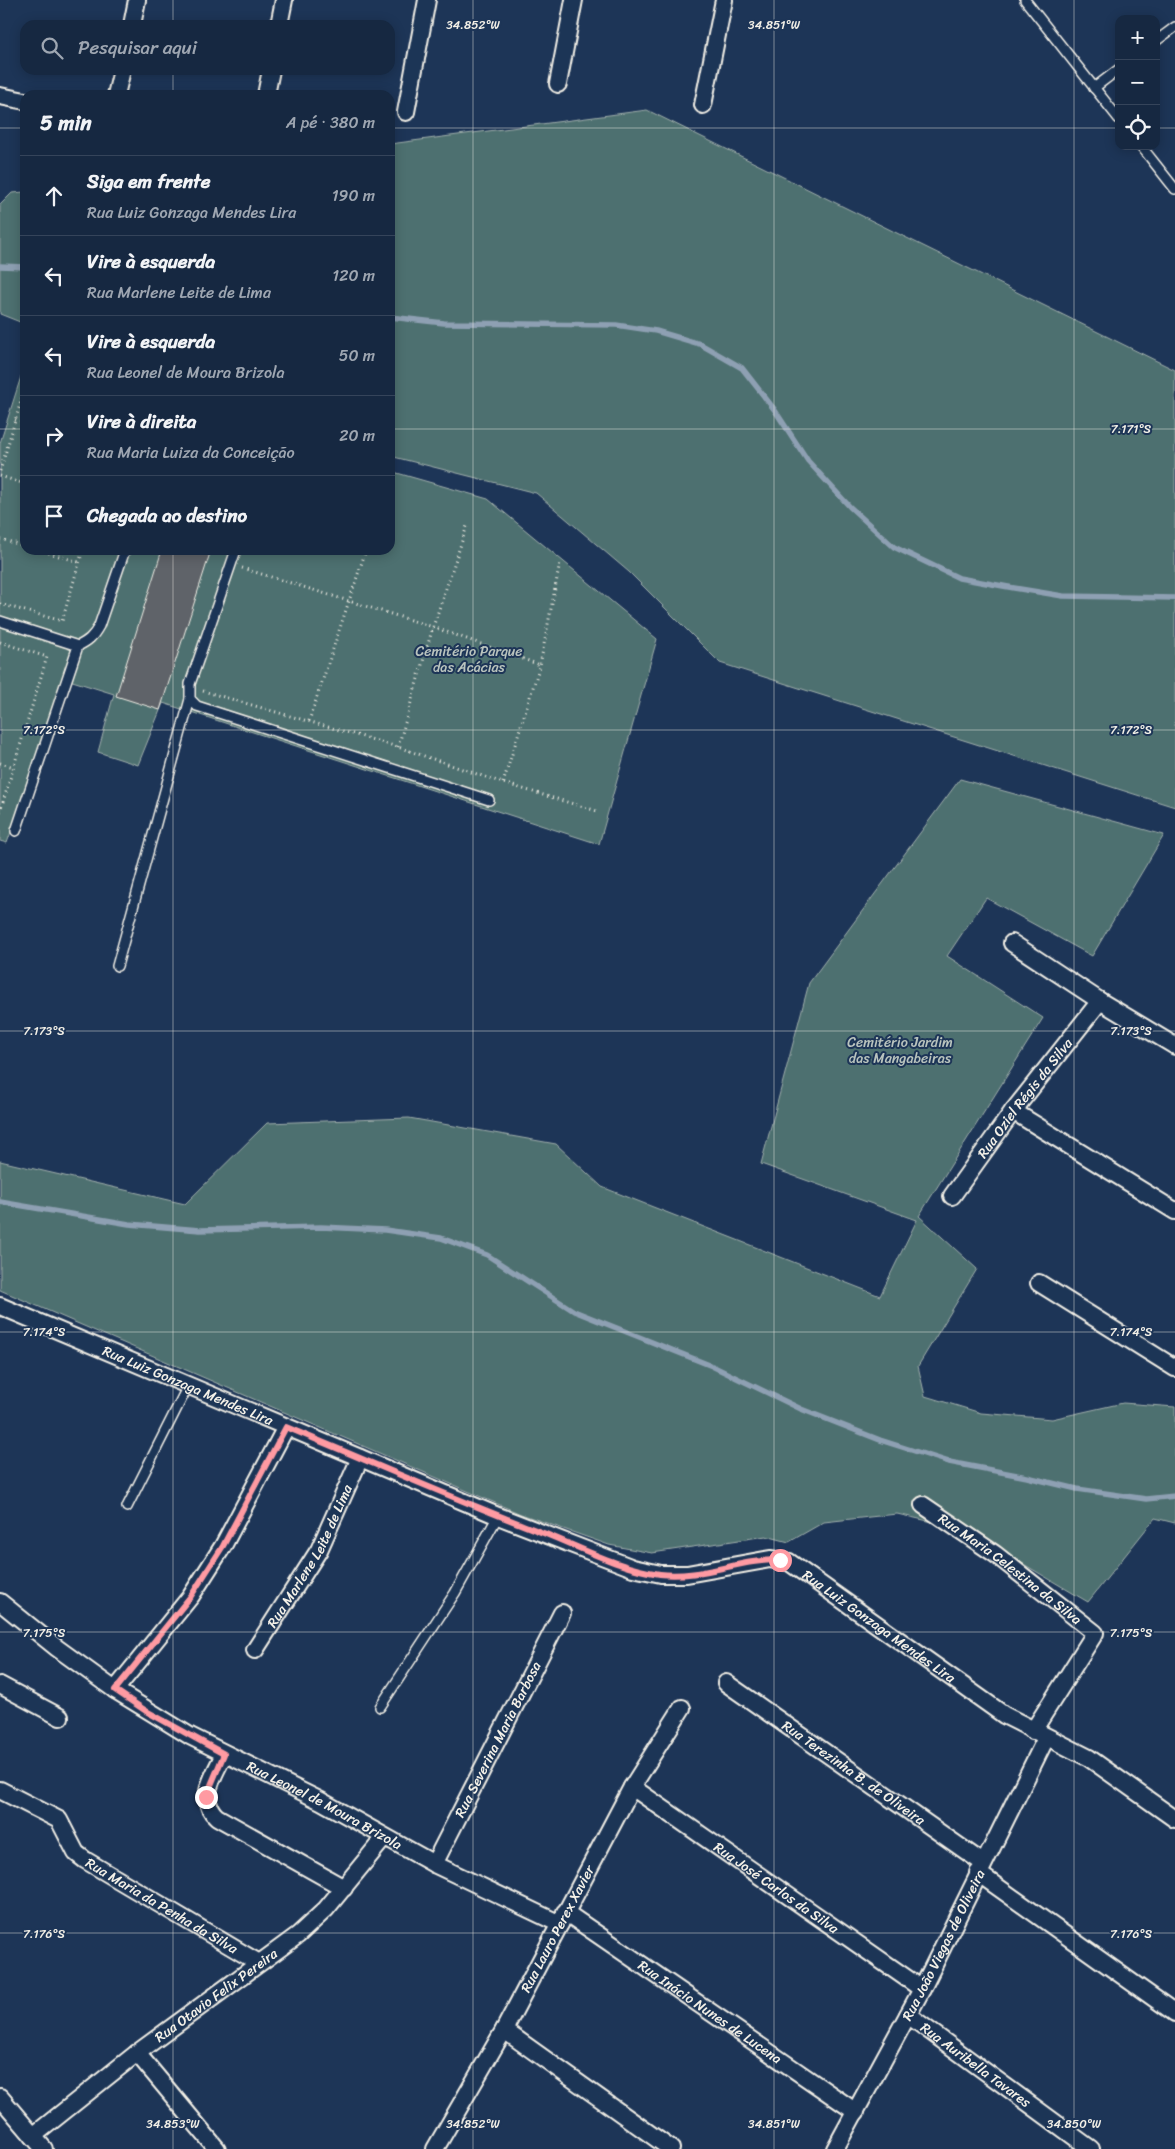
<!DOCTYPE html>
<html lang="pt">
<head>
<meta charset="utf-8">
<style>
	body { margin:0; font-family:Sriracha,sans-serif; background:#23344c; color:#f1f3f6 }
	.controls { position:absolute; right:15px; top:15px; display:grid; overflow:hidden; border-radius:10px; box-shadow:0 2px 12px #0003 }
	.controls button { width:45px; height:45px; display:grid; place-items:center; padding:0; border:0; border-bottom:1px solid #35445a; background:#162841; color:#f1f3f6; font:25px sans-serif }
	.stop { position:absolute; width:15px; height:15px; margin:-11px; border:4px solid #ff9aa2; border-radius:50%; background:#fff }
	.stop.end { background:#ff9aa2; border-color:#fff; box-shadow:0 1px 5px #0008 }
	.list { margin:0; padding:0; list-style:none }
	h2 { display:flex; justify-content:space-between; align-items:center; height:65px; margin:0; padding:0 20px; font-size:21px }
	h2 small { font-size:16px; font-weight:400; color:#9ea6b1 }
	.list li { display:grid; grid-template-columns:32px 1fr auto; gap:15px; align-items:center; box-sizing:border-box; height:80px; padding:0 20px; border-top:1px solid #35445a }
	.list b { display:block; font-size:19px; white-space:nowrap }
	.list p { margin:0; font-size:16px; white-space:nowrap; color:#9ea6b1 }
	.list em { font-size:16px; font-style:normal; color:#9ea6b1 }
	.icon { flex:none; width:28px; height:28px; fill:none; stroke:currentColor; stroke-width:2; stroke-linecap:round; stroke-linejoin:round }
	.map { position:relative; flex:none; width:1175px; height:2149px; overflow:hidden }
	.search { position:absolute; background:#162841; box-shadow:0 2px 12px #0003; left:20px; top:20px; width:375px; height:55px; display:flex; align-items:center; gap:12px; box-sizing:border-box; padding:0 18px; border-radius:15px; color:#9ea6b1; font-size:19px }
	.panel { position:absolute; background:#162841; box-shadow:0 2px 12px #0003; left:20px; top:90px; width:375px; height:465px; border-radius:15px }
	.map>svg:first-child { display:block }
	.green { fill:#4e6f6f; stroke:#a1b0ac }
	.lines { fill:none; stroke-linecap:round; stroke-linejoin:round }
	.stream { stroke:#8ea0b3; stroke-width:5.5 }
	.building { fill:#5e6369; stroke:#f4f1e8 }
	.service-casing { stroke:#f4f1e8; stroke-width:12 }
	.minor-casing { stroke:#f4f1e8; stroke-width:20 }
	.path { stroke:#f4f1e8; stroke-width:3; stroke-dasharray:1 4; stroke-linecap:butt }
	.service { stroke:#1d3557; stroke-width:9 }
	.minor { stroke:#1d3557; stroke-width:16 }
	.route { stroke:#ff9aa2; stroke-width:6 }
	.ticks { fill:none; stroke:#f4f1e8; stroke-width:1; stroke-opacity:0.45 }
	.labels { text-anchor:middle; stroke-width:4; stroke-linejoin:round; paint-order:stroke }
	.park-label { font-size:14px; fill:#bac4be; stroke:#1d3557 }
	.street-label { font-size:14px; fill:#f4f1e8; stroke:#1d3557 }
	.ticks-label { font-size:12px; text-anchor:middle; fill:#f4f1e8; stroke:#1d3557; stroke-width:4; stroke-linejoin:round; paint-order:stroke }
</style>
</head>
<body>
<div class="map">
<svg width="1175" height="2149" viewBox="0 0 1175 2149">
	<rect width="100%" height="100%" fill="#1d3557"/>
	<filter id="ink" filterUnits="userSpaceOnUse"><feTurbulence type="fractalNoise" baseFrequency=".02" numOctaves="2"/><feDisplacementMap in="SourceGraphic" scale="10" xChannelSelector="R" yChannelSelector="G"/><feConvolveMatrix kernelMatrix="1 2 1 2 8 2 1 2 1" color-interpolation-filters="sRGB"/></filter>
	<g filter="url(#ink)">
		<g class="green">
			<path d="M647,110L1175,370V807L720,663L629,572L536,493L390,456V144Z"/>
			<path d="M25,192V324L0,314V205L12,193Z"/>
			<path d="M25,364V550H390V471L488,499L657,639L599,844L163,703L138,765L98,752L114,694L66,679L7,843L0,841V443Z"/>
			<path d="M960,779L1164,835L1092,956L986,898L947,956L1043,1018L919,1216L977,1269L918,1366L925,1396L981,1413L1052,1419L1123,1403L1175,1407V1523L1155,1518L1088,1602L964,1529L897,1514L824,1522L789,1542L766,1536L652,1553L609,1545L521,1514L0,1290V1161L185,1204L267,1123L409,1118L556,1144L602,1187L880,1296L917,1220L761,1164L809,983Z"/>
		</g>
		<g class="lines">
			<g class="stream">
				<path d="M0,266L25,267"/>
				<path d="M390,317L444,323L616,325L656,331L700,344L742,368L774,409L808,461L850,507L894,547L959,578L1014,588L1063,596L1175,598"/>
				<path d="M0,1202L129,1224L200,1230L321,1227L385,1230L441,1238L487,1255L574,1311L712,1366L801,1409L880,1440L949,1462L1027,1477L1077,1489L1146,1499L1175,1496"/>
			</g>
		</g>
		<path class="building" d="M162,550H211L160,710L116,696Z"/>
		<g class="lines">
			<g class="service-casing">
				<g id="service">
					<path d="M1025,0L1119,119"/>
					<path d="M1156,41L1175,27"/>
					<path d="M1094,88L1119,69"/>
					<path d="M1141,146L1175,189"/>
					<path d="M236,550L190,684V699L197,706L489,800"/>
					<path d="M0,621L78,646C88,641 93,637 99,626L125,550"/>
					<path d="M16,831L78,646"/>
					<path d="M117,966L190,699"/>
					<path d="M127,1507L189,1384"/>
					<path d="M380,1707L455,1593L498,1516"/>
				</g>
			</g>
			<g class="minor-casing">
				<g id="minor">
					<path d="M132,25L137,0"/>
					<path d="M279,25L284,0"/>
					<path d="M558,84L574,0"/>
					<path d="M116,95L122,70"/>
					<path d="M266,95L271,70"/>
					<path d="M0,96L25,101"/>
					<path d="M703,105L724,0"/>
					<path d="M406,112L427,0"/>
					<path d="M1012,943L1100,1001L1175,1046"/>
					<path d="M1013,1111L1175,1211"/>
					<path id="s1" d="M952,1196L1013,1111L1100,1001"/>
					<path d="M1039,1283L1175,1368"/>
					<path id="s2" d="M0,1306L498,1516L633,1568L661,1574H687L770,1559L789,1562L1004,1715L1089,1758L1175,1819"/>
					<path id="s3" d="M923,1505L995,1554L1095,1633L1033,1731"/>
					<path id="s4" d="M0,1602L57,1648L115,1690L190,1736L321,1801L434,1864L560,1924"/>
					<path id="s5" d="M255,1650L319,1550L360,1458"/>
					<path id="s6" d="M726,1683L983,1863"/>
					<path d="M0,1685L60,1717"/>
					<path d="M115,1690L191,1596L223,1546L286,1427"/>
					<path d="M224,1754C215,1774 196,1799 217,1817L344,1888"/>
					<path id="s7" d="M632,1787L922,1989"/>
					<path id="s8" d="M0,1790L59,1820L76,1853L85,1860L259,1963"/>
					<path id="s9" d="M434,1864L562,1613"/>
					<path d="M978,1873L1175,2013"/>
					<path id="s10" d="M565,1912L856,2112"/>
					<path id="s11" d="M908,2015L1091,2149"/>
					<path d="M504,2030L671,2149"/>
					<path d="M137,2053L217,2149"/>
					<path d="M0,2097L44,2149"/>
					<path id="s12" d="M33,2136L137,2053L298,1935L326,1909L384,1838"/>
					<path id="s13" d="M435,2149L504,2030L632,1787L682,1708"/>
					<path id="s14" d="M835,2149L922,1989L1046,1738"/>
				</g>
			</g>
			<g class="path">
				<path d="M15,420L25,423"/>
				<path d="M0,471L25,388"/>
				<path d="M0,476L25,484"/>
				<path d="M390,478L392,473"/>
				<path d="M0,539L25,546"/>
				<path d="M39,550L79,562"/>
				<path d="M242,568L433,627L540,665"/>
				<path d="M0,604L62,621L83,550"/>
				<path d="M0,642L47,657L0,812"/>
				<path d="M203,691L398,747L503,783L597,811"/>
				<path d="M309,721L366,550"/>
				<path d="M398,747L433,627L468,523"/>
				<path d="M0,763L14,767"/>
				<path d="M503,783L540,665L560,563"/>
			</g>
			<use href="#service" class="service"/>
			<use href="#minor" class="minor"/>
		</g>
	</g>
	<g class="lines" filter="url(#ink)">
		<path class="route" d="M206,1797L224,1754L146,1711L115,1690L191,1596L223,1546L286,1427C373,1463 459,1501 546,1534C583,1549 621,1569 660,1574C701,1579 740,1559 780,1560"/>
	</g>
	<path class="ticks" d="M173,0V25M473,0V2149M774,0V2149M1074,0V2149M173,70V95M0,128H25M390,128H1119M1156,128H1175M0,429H25M390,429H1175M173,550V2149M0,730H1175M0,1031H1175M0,1332H1175M0,1632H1175M0,1933H1175"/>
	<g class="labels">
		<g class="park-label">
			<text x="469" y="656">Cemitério Parque<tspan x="469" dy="16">das Acácias</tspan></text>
			<text x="900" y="1047">Cemitério Jardim<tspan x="900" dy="16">das Mangabeiras</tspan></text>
		</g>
		<g class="street-label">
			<text dy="5" stroke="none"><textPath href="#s1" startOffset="122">Rua Oziel Régis da Silva</textPath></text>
			<text dy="5" stroke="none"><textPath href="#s2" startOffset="204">Rua Luiz Gonzaga Mendes Lira</textPath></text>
			<text dy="5" stroke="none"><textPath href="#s5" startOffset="109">Rua Marlene Leite de Lima</textPath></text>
			<text dy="5" stroke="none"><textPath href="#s3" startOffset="108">Rua Maria Celestina da Silva</textPath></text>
			<text dy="5" stroke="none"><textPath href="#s2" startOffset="954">Rua Luiz Gonzaga Mendes Lira</textPath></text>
			<text dy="5" stroke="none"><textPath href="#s9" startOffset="140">Rua Severina Maria Barbosa</textPath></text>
			<text dy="5" stroke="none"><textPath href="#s6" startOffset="156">Rua Terezinha B. de Oliveira</textPath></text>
			<text dy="5" stroke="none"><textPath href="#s4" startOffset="384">Rua Leonel de Moura Brizola</textPath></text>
			<text dy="5" stroke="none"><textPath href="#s7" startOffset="176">Rua José Carlos da Silva</textPath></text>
			<text dy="5" stroke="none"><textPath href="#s8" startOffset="204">Rua Maria da Penha da Silva</textPath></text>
			<text dy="5" stroke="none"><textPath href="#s13" startOffset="252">Rua Lauro Perex Xavier</textPath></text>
			<text dy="5" stroke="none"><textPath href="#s14" startOffset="231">Rua João Viegas de Oliveira</textPath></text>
			<text dy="5" stroke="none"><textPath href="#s12" startOffset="231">Rua Otavio Felix Pereira</textPath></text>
			<text dy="5" stroke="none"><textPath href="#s10" startOffset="176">Rua Inácio Nunes de Lucena</textPath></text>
			<text dy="5" stroke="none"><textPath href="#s11" startOffset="84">Rua Auribella Tavares</textPath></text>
		</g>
	</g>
	<g class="ticks-label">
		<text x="473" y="29">34.852°W</text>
		<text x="774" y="29">34.851°W</text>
		<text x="1131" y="433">7.171°S</text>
		<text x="44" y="734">7.172°S</text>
		<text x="1131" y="734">7.172°S</text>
		<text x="44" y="1035">7.173°S</text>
		<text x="1131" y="1035">7.173°S</text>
		<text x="44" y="1336">7.174°S</text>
		<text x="1131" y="1336">7.174°S</text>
		<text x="44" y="1637">7.175°S</text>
		<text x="1131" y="1637">7.175°S</text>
		<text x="44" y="1938">7.176°S</text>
		<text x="1131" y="1938">7.176°S</text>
		<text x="173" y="2128">34.853°W</text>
		<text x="473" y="2128">34.852°W</text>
		<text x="774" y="2128">34.851°W</text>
		<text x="1074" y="2128">34.850°W</text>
	</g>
</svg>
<div class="controls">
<button>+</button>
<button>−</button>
<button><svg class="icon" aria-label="locate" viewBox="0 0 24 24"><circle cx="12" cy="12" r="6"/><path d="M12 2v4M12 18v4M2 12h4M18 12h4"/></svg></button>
</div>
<div class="stop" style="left:780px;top:1560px"></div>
<div class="stop end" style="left:206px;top:1797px"></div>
<div class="search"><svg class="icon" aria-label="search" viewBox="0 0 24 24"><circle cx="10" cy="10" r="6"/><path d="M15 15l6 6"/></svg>Pesquisar aqui</div>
<section class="panel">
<h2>5 min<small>A pé · 380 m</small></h2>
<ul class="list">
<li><svg class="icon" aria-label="ahead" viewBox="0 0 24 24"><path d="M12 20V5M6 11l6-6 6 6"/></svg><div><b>Siga em frente</b><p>Rua Luiz Gonzaga Mendes Lira</p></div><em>190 m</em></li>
<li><svg class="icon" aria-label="left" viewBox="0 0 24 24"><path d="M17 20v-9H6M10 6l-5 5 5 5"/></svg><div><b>Vire à esquerda</b><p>Rua Marlene Leite de Lima</p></div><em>120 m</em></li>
<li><svg class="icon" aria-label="left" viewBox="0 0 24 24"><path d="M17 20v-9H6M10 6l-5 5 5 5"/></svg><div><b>Vire à esquerda</b><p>Rua Leonel de Moura Brizola</p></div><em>50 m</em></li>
<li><svg class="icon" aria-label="right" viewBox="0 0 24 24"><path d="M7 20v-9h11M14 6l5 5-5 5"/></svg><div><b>Vire à direita</b><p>Rua Maria Luiza da Conceição</p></div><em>20 m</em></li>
<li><svg class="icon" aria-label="arrive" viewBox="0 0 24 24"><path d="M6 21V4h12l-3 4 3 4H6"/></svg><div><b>Chegada ao destino</b></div></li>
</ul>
</section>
</div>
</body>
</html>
